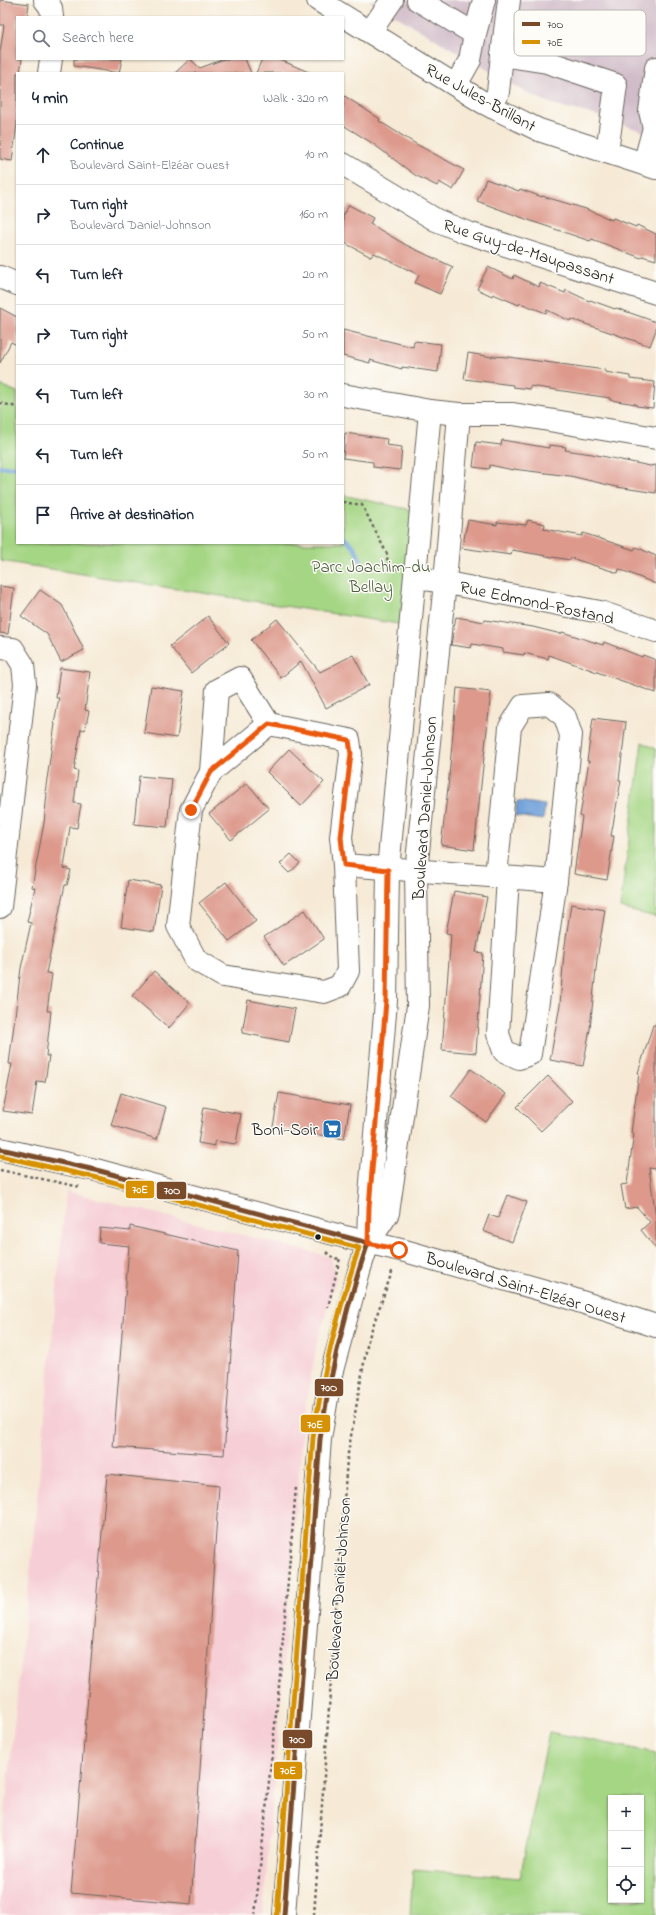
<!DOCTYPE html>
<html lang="en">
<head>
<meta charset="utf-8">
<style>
	body { margin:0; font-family:"Indie Flower",sans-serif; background:#f2f2f3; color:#1f2937 }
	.controls { position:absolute; right:12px; bottom:12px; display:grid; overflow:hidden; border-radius:0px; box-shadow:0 1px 3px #0004 }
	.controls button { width:36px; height:36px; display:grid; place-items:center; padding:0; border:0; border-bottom:1px solid #e0e1e3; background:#fff; color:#1f2937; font:20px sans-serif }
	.stop { position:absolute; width:12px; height:12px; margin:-9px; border:3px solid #ea580c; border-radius:50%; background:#fff }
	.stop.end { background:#ea580c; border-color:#fff; box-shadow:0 1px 4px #0008 }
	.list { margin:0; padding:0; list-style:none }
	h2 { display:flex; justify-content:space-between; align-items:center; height:52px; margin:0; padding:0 16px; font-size:17px }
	h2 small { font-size:13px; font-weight:400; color:#747a83 }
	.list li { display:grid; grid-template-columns:26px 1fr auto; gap:12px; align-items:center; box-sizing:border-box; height:60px; padding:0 16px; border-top:1px solid #e0e1e3 }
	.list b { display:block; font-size:15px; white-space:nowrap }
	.list p { margin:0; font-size:13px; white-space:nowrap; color:#747a83 }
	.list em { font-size:13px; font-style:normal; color:#747a83 }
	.icon { flex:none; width:22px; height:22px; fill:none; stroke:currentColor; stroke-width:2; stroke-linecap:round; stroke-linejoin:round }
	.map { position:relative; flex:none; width:656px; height:1915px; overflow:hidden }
	.search { position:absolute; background:#fff; box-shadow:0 1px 3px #0004; left:16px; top:16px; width:328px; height:44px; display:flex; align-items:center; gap:10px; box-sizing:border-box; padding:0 14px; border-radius:0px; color:#747a83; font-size:15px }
	.panel { position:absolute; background:#fff; box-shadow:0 1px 3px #0004; left:16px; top:72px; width:328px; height:472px; border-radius:0px }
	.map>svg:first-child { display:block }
	.built { fill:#f6cfd6 }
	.industrial { fill:#d1bdc9 }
	.green { fill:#a5d684; stroke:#607950; fill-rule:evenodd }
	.water { fill:#70a0da; stroke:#465e7b }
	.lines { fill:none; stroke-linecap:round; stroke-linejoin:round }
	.stream { stroke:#70a0da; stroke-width:4.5 }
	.building { fill:#dd998c }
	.minor-casing { stroke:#68645d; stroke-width:24 }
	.path { stroke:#68645d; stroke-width:2.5; stroke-dasharray:3 3; stroke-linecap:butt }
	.minor { stroke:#fff; stroke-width:22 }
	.bus-1-casing { stroke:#fdfcf7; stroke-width:8 }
	.bus-2-casing { stroke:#fdfcf7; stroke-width:8 }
	.bus-1 { stroke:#7a4b2a; stroke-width:5 }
	.bus-2 { stroke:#d69104; stroke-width:5 }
	.route { stroke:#ea580c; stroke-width:5 }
	.bus-dot { fill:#1c1c1c; stroke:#fdfcf7; stroke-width:1.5 }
	.labels { text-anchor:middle; stroke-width:3; stroke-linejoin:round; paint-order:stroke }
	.street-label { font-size:17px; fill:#1c1c1c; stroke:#fdfcf7 }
	.park-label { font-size:17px; fill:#4c5d40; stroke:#fdfcf7 }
	.poi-label { font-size:17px; fill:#1c1c1c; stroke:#fdfcf7; text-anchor:end }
	.key { fill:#fdfcf7; stroke:#bab9b5; stroke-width:1 }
	.key-label { font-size:11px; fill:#1c1c1c }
	.line-badge { stroke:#fdfcf7; stroke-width:1.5 }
	.badge-label { font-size:11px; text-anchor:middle; font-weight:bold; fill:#fff }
</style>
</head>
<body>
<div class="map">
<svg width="656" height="1915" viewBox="0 0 656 1915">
	<rect width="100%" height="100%" fill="#fdfcf7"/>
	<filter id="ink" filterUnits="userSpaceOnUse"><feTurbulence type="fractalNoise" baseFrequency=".025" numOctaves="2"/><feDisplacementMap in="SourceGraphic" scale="8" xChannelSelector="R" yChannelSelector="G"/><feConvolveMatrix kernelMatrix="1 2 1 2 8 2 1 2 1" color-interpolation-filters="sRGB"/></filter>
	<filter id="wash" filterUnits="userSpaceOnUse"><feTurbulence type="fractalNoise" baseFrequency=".012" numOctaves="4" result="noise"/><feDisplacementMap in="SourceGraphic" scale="16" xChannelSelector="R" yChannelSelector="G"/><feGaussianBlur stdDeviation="0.9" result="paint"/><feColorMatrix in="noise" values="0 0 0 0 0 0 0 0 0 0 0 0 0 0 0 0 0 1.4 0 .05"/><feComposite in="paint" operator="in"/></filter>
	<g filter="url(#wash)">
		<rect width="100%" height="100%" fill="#f6ead6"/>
		<path class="built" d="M66,1191L331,1257L336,1279L317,1343L304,1412L263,1915H0V1859L32,1553Z"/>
		<path class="industrial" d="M369,0H656V136L598,116L552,104L527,93Z"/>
		<g class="green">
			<path d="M0,385L17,392V543H343V495L421,512L411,626L0,561Z"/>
			<path d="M642,742L656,749V917L620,908Z"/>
			<path d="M549,1732L656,1753V1915H410L413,1869L520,1878ZM611,1798H641V1900H611Z"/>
		</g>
		<path class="water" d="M517,801L545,805L543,820L515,816Z"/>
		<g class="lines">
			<g class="stream">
				<path d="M0,467H17"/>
				<path d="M343,537L354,547L364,567"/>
			</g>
		</g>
		<g id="blocks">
			<g class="building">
				<path d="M0,0L29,4L27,17H17V59H22L20,73H17V124L12,161L0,159V52L4,25H0Z"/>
				<path d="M74,59H122L119,73L74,66Z"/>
				<path d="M190,59L200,68L224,59H245L251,73H175Z"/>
				<path d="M262,59H278L311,73H256Z"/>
				<path d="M343,95L380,119L379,121L416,144L464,170L453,190L439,182L437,186L415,175L372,143L343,125Z"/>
				<path d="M486,179L519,191L520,189L542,197V196L586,209L612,220L613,218L636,227L637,225L656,234V260L642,256L641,258L592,239L590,241L534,222L477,201Z"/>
				<path d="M349,205L373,218L370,224L406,245L453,267L440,294L415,283L419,275L374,253L371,257L343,242V216Z"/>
				<path d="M488,267L513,279L514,275L539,287L540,283L565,293L566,290L589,301L590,300L615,309L616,308L656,322V330L650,346L571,319L570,321L547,310L546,313L520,303L519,305L493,294L492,296L477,289Z"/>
				<path d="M0,308L17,317V345L11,342L0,363Z"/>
				<path d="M343,330L413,347L414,341L441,344L438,372L402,367V369L370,360V363L343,356Z"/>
				<path d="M468,353L492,357V356L508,357L605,370V372L630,376V379L655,382L653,408L636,406V404L610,400V398L530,386V389L513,387V385L464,379Z"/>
				<path d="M345,433L387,439L386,445L402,447L400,470L373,467V462L343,458Z"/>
				<path d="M502,440L549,448V445L566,447L565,450L592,454L650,466L656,465V493L617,487L570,476L513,469V470L490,465L489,469L473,467L476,442L501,445Z"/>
				<path d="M468,520L497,525V522L526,525L528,520L545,524L544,529L582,536L583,533L634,550L636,547L656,556V584L619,569L618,573L571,558L570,560L512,550L511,555L462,548Z"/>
				<path d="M0,586L14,588L8,634L0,633Z"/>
				<path d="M40,590L62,605L84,650L61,662L47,634L21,616Z"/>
				<path d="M208,616L229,643L191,673L170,646Z"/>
				<path d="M456,617L484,622L485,620L533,627L561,634L562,632L603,645L604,642L642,657L643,655L656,660V693L549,655L548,659L524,653V655L503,652V649L472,644L471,648L451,645Z"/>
				<path d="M277,619L320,672L353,655L369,685L326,708L301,661L281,678L251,640Z"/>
				<path d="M60,668L90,672L85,710L89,711L85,730L81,729L74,770L78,771L74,803L81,804L77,828L70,827L64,868L71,870L67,885H65L46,973L52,974L47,1011H51L46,1056H49L45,1082L37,1081L32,1115L3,1111L12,1064H9L21,968L31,923L27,922L35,888L32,887L44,823L47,793H45L55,724L54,723L59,698H56Z"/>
				<path d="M151,686L184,691L177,738L144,733Z"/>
				<path d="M457,688L491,692L474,850L441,845L448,788Z"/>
				<path d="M593,718L626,722L619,780H621L611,836H614L607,880L574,874L582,817L580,816L589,761H587Z"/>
				<path d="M289,749L324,782L301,806L267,772Z"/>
				<path d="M139,776L172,779L167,827L134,824Z"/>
				<path d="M247,783L269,809L231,840L209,814Z"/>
				<path d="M291,854L300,863L289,873L280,864Z"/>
				<path d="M128,880L161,885L154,932L121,927Z"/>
				<path d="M226,882L256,921L229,941L199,903Z"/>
				<path d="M454,891L487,897L476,952L483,953L476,1053L442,1050L451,934L446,933Z"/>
				<path d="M571,904L605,910L597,959L590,1029L583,1066L550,1060L560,1005L564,952Z"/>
				<path d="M305,910L324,939L284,966L264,937Z"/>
				<path d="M154,971L190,1003L169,1028L132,996Z"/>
				<path d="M248,1000L295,1009L289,1042L242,1033Z"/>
				<path d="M653,1025H656V1169L649,1168L656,1218V1249L641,1230L650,1222L637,1207L625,1209L621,1185L627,1184L634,1133H631L639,1073H638Z"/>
				<path d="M471,1069L506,1094L486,1122L451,1096Z"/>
				<path d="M548,1076L572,1101L541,1131L517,1107Z"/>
				<path d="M121,1093L166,1107L157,1139L111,1125Z"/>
				<path d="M279,1093L350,1105L344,1139L273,1127Z"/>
				<path d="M204,1107L241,1114L236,1144L215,1141V1146L198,1143Z"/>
				<path d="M507,1195L527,1202L512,1242L483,1231L489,1215L498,1218Z"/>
				<path d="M130,1226L238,1251L224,1455L113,1447L129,1246L99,1243L100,1228L130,1231Z"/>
				<path d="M107,1474L219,1486L191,1904L71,1893Z"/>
			</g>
		</g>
	</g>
	<g filter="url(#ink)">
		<use href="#blocks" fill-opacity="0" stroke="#68645d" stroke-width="1"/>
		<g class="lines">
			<g class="minor-casing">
				<g id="minor">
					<path d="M45,0L51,8L52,17"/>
					<path d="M318,0L484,103L539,130L656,168"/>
					<path d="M418,0L475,34L470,60L456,85"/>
					<path d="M370,32L392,0"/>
					<path d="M475,34L484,0"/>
					<path d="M502,55L509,0"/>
					<path d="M49,73L51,59"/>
					<path d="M492,107L498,92L502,55L547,62L616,85L607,152"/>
					<path d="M654,128L650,111L656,68"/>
					<path d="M343,164L436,220L465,232L656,293"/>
					<path d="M644,164L654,128H656"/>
					<path d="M0,277L17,284"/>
					<path d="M343,395L430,411L459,414H513L656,438"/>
					<path d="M431,580L600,612L656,631"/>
					<path d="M0,648L13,649L23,665L25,684L0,907"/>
					<path d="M269,724L349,740L351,754L341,837L344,865L348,971L340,986L324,992L223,976L196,960L178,926L191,810L211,772Z"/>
					<path d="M211,772L217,690L240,678L269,724"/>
					<path d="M344,865L556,881"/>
					<path d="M496,877L510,727L523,706L549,704L565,717L571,735L556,881L530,1054L519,1058L504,1051L498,1034L508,878"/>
					<path d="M0,1149L100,1171L345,1237L405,1251L563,1296L656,1326"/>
					<path d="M368,1243L388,1213L418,1006L416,872L445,582L459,414"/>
					<path d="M284,1915L320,1439L331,1374L359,1271L368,1243L369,1207L386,1001L388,870L430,411"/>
				</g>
			</g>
			<g class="path">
				<path d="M0,403L17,407"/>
				<path d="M343,502L362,505L388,556L386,564L398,569"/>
				<path d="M0,1170L80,1187"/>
				<path d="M326,1252L334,1259L340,1258L328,1307"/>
				<path d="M301,1430L303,1419"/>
				<path d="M255,1915L279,1686L296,1487"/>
				<path d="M314,1915L347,1459L368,1340L393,1269"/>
			</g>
			<use href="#minor" class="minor"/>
			<g class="bus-1-casing">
				<path id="bus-1" d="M0,1149L100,1171L368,1243C346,1307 330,1372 320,1439L284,1915"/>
			</g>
			<g class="bus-2-casing">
				<path id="bus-2" d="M0,1156L98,1178L359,1248C338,1310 323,1373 313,1438L277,1914"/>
			</g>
			<use href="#bus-1" class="bus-1"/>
			<use href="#bus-2" class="bus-2"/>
		</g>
	</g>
	<g class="lines" filter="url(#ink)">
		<path class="route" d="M191,810L211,772L269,724L349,740L351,754L341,837L344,865L388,870L386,1001L369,1207L368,1243L399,1250"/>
	</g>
	<defs>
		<g id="supermarket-square" transform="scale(1)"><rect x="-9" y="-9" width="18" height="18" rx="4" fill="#1f6fb2" stroke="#fdfcf7"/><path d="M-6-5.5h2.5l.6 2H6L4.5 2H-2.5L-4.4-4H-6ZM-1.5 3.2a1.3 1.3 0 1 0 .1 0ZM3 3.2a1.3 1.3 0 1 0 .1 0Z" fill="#fff"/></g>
	</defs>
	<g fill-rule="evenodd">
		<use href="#supermarket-square" x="332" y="1129"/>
	</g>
	<circle class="bus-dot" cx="318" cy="1237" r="3.5"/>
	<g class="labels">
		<g class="street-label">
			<text transform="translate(481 97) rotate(29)" y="6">Rue Jules-Brillant</text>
			<text transform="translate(529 251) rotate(18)" y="6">Rue Guy-de-Maupassant</text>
			<text transform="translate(537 602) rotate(12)" y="6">Rue Edmond-Rostand</text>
			<text transform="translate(424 808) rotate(-86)" y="6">Boulevard Daniel-Johnson</text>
			<text transform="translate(526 1287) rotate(17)" y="6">Boulevard Saint-Elzéar Ouest</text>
			<text transform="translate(338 1589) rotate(-86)" y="6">Boulevard Daniel-Johnson</text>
		</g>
		<g class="park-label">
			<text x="371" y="572">Parc Joachim-du<tspan x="371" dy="20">Bellay</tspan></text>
		</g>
		<g class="poi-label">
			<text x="318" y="1135">Boni-Soir</text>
		</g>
	</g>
	<rect x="514" y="10" width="132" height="46" rx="6" class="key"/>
	<rect x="522" y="22" width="18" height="4" fill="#7a4b2a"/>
	<rect x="522" y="40" width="18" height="4" fill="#d69104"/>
	<g class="key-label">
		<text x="547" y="28">70O</text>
		<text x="547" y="46">70E</text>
	</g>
	<g class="line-badge">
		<rect x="125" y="1180" width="30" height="19" rx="4" fill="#d69104"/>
		<rect x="156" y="1181" width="31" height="19" rx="4" fill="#7a4b2a"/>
		<rect x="314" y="1378" width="30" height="19" rx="4" fill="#7a4b2a"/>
		<rect x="300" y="1414" width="31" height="19" rx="4" fill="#d69104"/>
		<rect x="282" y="1729" width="31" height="20" rx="4" fill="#7a4b2a"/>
		<rect x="273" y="1761" width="30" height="19" rx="4" fill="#d69104"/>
	</g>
	<g class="badge-label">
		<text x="140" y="1193">70E</text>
		<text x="172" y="1194">70O</text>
		<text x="329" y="1391">70O</text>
		<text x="315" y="1428">70E</text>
		<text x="297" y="1743">70O</text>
		<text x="288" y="1774">70E</text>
	</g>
</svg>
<div class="controls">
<button>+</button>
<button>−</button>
<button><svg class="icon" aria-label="locate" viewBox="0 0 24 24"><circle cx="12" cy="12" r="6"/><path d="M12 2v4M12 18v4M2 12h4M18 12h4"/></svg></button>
</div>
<div class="stop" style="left:399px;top:1250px"></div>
<div class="stop end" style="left:191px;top:810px"></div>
<div class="search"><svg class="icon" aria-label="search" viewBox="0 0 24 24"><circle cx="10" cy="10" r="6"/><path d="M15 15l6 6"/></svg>Search here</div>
<section class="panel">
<h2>4 min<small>Walk · 320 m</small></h2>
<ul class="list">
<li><svg class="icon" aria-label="ahead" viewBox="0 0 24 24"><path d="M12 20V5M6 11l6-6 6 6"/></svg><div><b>Continue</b><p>Boulevard Saint-Elzéar Ouest</p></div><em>10 m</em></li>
<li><svg class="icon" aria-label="right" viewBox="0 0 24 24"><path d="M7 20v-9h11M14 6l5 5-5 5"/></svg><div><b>Turn right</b><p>Boulevard Daniel-Johnson</p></div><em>160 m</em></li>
<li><svg class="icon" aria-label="left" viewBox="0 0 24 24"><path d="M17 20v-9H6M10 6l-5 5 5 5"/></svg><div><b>Turn left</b></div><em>20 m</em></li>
<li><svg class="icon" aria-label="right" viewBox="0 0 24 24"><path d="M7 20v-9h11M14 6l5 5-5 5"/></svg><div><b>Turn right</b></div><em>50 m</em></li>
<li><svg class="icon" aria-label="left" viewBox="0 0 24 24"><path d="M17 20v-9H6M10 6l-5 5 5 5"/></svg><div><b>Turn left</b></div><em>30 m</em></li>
<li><svg class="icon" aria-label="left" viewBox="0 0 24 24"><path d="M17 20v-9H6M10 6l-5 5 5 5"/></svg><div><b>Turn left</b></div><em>50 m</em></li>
<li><svg class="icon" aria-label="arrive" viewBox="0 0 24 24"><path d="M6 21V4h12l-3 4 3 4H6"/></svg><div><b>Arrive at destination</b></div></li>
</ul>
</section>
</div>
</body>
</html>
